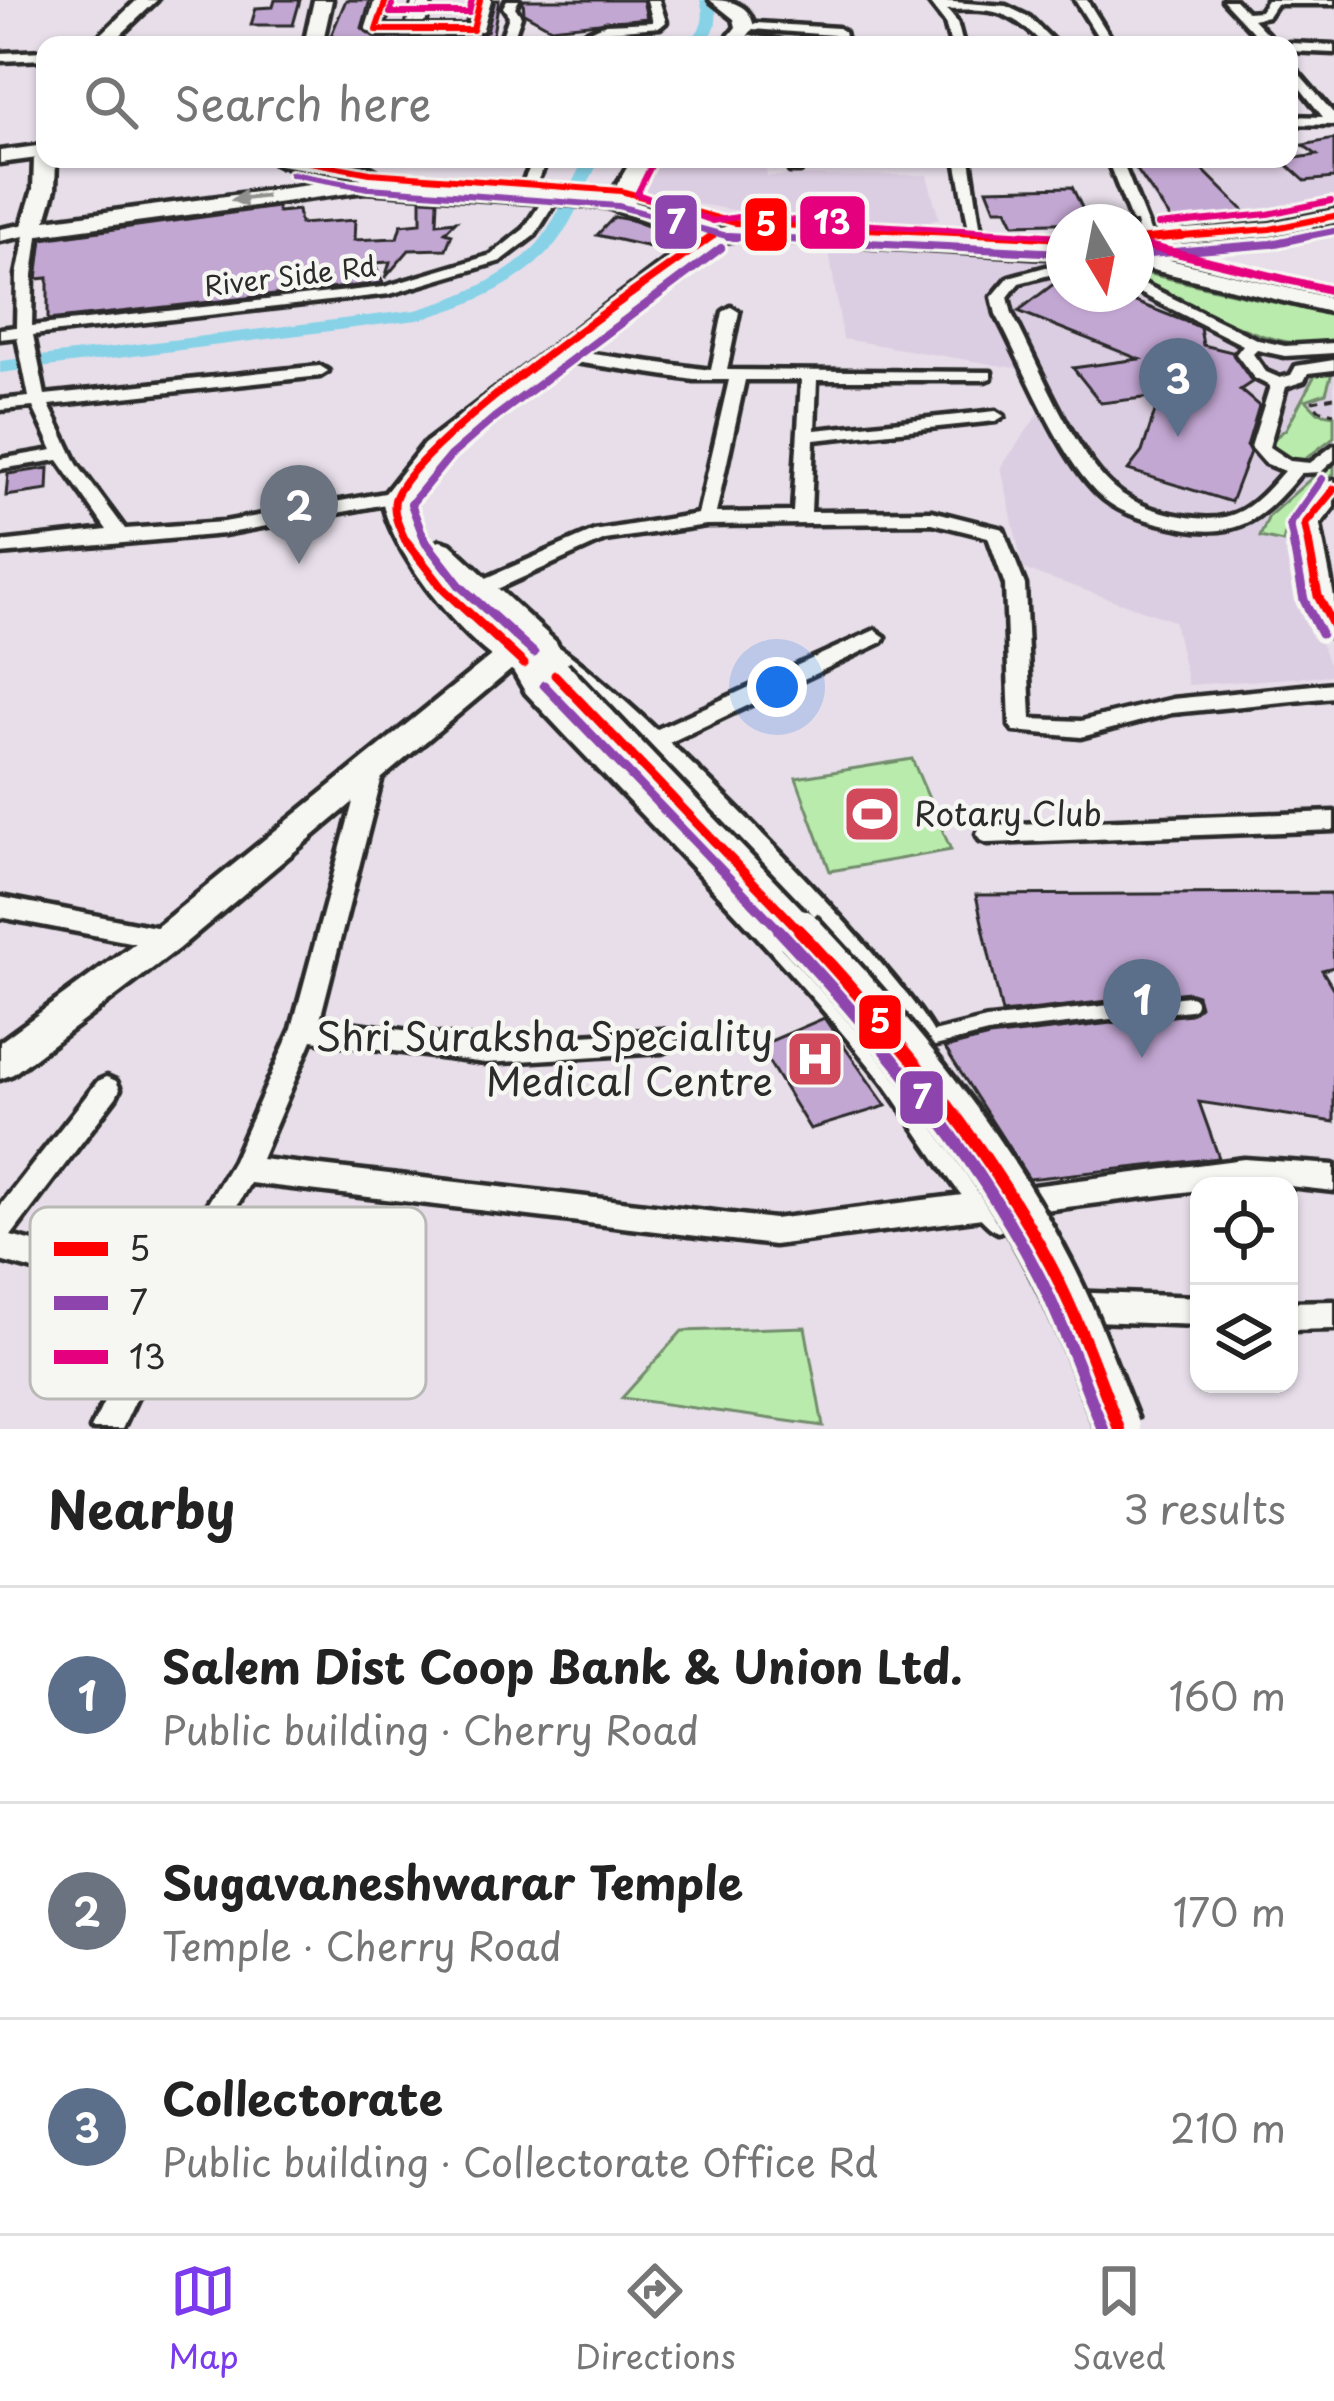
<!DOCTYPE html>
<html lang="en">
<head>
<meta charset="utf-8">
<style>
	body { margin:0; font-family:"Playpen Sans",sans-serif; background:#f6f6f6; color:#222 }
	.controls { position:absolute; right:36px; bottom:36px; display:grid; overflow:hidden; border-radius:24px; box-shadow:0 3px 9px #0004 }
	.controls button { width:108px; height:108px; display:grid; place-items:center; padding:0; border:0; border-bottom:3px solid #e0e0e0; background:#fff; color:#222; font:60px sans-serif }
	.compass { position:absolute; left:1046px; top:204px; width:108px; height:108px; border-radius:50%; background:#fff; box-shadow:0 3px 9px #0004; rotate:170deg }
	.you { position:absolute; left:777px; top:687px; width:42px; height:42px; margin:-30px; border:9px solid #fff; border-radius:50%; background:#1a73e8; box-shadow:0 0 0 18px #1a73e833 }
	.badge { display:grid; place-items:center; width:78px; height:78px; border-radius:50%; background:#7c3aed; color:#fff; font-size:39px; font-weight:700 }
	.pin { position:absolute; translate:-50% -99px; filter:drop-shadow(0 3px 6px #0008) }
	.pin::after { content:''; position:absolute; top:63px; width:42px; height:36px; background:inherit; clip-path:polygon(0 0,100% 0,50% 100%) }
	.list { margin:0; padding:0; list-style:none }
	h2 { display:flex; justify-content:space-between; align-items:center; height:156px; margin:0; padding:0 48px; font-size:51px }
	h2 small { font-size:39px; font-weight:400; color:#767676 }
	.list li { display:grid; grid-template-columns:78px 1fr auto; gap:36px; align-items:center; box-sizing:border-box; height:216px; padding:0 48px; border-top:3px solid #e0e0e0 }
	.list b { display:block; font-size:45px; white-space:nowrap }
	.list p { margin:0; font-size:39px; white-space:nowrap; color:#767676 }
	.list em { font-size:39px; font-style:normal; color:#767676 }
	.icon { flex:none; width:66px; height:66px; fill:none; stroke:currentColor; stroke-width:2; stroke-linecap:round; stroke-linejoin:round }
	.map { position:relative; flex:none; width:1334px; height:1429px; overflow:hidden }
	.search { position:absolute; background:#fff; box-shadow:0 3px 9px #0004; left:36px; right:36px; top:36px; height:132px; display:flex; align-items:center; gap:30px; box-sizing:border-box; padding:0 42px; border-radius:24px; color:#767676; font-size:45px }
	.sheet { height:804px; background:#fff }
	nav { display:flex; justify-content:space-around; align-items:center; box-sizing:border-box; height:168px; border-top:3px solid #e0e0e0; background:#fff; font-size:33px; color:#767676 }
	nav a { display:grid; justify-items:center; gap:6px }
	nav .on { color:#7c3aed }
	.map>svg:first-child { display:block }
	.built { fill:#dccee2 }
	.green { fill:#b9ecac; stroke:#728c6c; stroke-width:3 }
	.lines { fill:none; stroke-linecap:round; stroke-linejoin:round }
	.canal { fill:#87d2e7; fill-rule:evenodd }
	.building { fill:#c3a7d3; stroke:#2b2b2b; stroke-width:3 }
	.lane-far1-casing { stroke:#2b2b2b; stroke-width:12 }
	.lane-casing { stroke:#2b2b2b; stroke-width:22 }
	.street-casing { stroke:#2b2b2b; stroke-width:9 }
	.secondary-casing { stroke:#2b2b2b; stroke-width:9 }
	.primary-casing { stroke:#2b2b2b; stroke-width:9 }
	.path { stroke:#2b2b2b; stroke-width:3; stroke-dasharray:8 6; stroke-linecap:butt }
	.lane-far1 { stroke:#f6f6f2; stroke-width:6 }
	.lane { stroke:#f6f6f2; stroke-width:14 }
	.street { fill:#f6f6f2; fill-rule:evenodd }
	.secondary { fill:#f6f6f2; fill-rule:evenodd }
	.primary { fill:#f6f6f2; fill-rule:evenodd }
	.lane-bridge-casing { stroke:#2b2b2b; stroke-width:12; stroke-linecap:butt }
	.primary-bridge-far1-casing { stroke:#2b2b2b; stroke-width:42; stroke-linecap:butt }
	.primary-bridge-casing { stroke:#2b2b2b; stroke-width:51; stroke-linecap:butt }
	.lane-bridge { stroke:#f6f6f2; stroke-width:6 }
	.primary-bridge-far1 { stroke:#f6f6f2; stroke-width:33 }
	.primary-bridge { stroke:#f6f6f2; stroke-width:42 }
	.bus-1-far3-casing { stroke:#f6f6f2; stroke-width:12 }
	.bus-1-far2-casing { stroke:#f6f6f2; stroke-width:15 }
	.bus-1-far1-casing { stroke:#f6f6f2; stroke-width:18 }
	.bus-1-casing { stroke:#f6f6f2; stroke-width:21 }
	.bus-2-far3-casing { stroke:#f6f6f2; stroke-width:12 }
	.bus-2-far2-casing { stroke:#f6f6f2; stroke-width:15 }
	.bus-2-far1-casing { stroke:#f6f6f2; stroke-width:18 }
	.bus-2-casing { stroke:#f6f6f2; stroke-width:21 }
	.bus-3-far1-casing { stroke:#f6f6f2; stroke-width:12 }
	.bus-3-casing { stroke:#f6f6f2; stroke-width:15 }
	.bus-1-far3 { stroke:#f00; stroke-width:6 }
	.bus-1-far2 { stroke:#f00; stroke-width:8 }
	.bus-1-far1 { stroke:#f00; stroke-width:9 }
	.bus-1 { stroke:#f00; stroke-width:12 }
	.bus-2-far3 { stroke:#8e44ad; stroke-width:6 }
	.bus-2-far2 { stroke:#8e44ad; stroke-width:8 }
	.bus-2-far1 { stroke:#8e44ad; stroke-width:9 }
	.bus-2 { stroke:#8e44ad; stroke-width:12 }
	.bus-3-far1 { stroke:#e5007d; stroke-width:6 }
	.bus-3 { stroke:#e5007d; stroke-width:8 }
	.oneway { fill:#90908e }
	.labels { text-anchor:middle; stroke-width:9; stroke-linejoin:round; paint-order:stroke }
	.far-street-label { font-size:27px; fill:#2b2b2b; stroke:#f6f6f2 }
	.poi-label { font-size:33px; fill:#2b2b2b; stroke:#f6f6f2; text-anchor:start }
	.near-poi-label { font-size:39px; fill:#2b2b2b; stroke:#f6f6f2; text-anchor:end }
	.key { fill:#f6f6f2; stroke:#b9b9b6; stroke-width:3 }
	.key-label { font-size:33px; fill:#2b2b2b }
	.line-badge { stroke:#f6f6f2; stroke-width:4.5 }
	.badge-label { font-size:33px; text-anchor:middle; font-weight:bold; fill:#fff }
</style>
</head>
<body>
<div class="map">
<svg width="1334" height="1429" viewBox="0 0 1334 1429">
	<rect width="100%" height="100%" fill="#e7dee9"/>
	<filter id="ink" filterUnits="userSpaceOnUse"><feTurbulence type="fractalNoise" baseFrequency=".00833" numOctaves="2"/><feDisplacementMap in="SourceGraphic" scale="24" xChannelSelector="R" yChannelSelector="G"/><feConvolveMatrix kernelMatrix="1 2 1 2 8 2 1 2 1" color-interpolation-filters="sRGB"/></filter>
	<g filter="url(#ink)">
		<g class="built">
			<path d="M1289,140L1334,179V205L1241,224L1175,230L1126,159H1289Z"/>
			<path d="M657,159H765L767,176L927,175L939,219L932,221L934,230L793,220L649,196L639,189Z"/>
			<path d="M828,245L1064,259V294H1136V270L1334,315V477L1291,516L1284,544L1333,675L1188,685L1174,621L1023,569L1001,467L1044,406L1020,369L843,339Z"/>
		</g>
		<g class="green">
			<path d="M1136,271L1334,316V344C1262,352 1203,304 1136,282Z"/>
			<path d="M1333,369L1326,393L1306,400L1318,412L1334,415V437L1304,460L1286,458L1271,450L1272,440L1286,429L1315,375Z"/>
			<path d="M1334,458V474L1289,516L1283,542L1260,537L1269,516Z"/>
			<path d="M912,759L951,850L830,871L796,778Z"/>
			<path d="M805,1327L823,1426L622,1398L682,1331Z"/>
		</g>
		<g class="lines">
			<g class="canal">
				<path d="M700,0H714C719,18 717,34 701,45H685C700,31 707,22 700,0Z"/>
				<path d="M584,159H600C586,185 575,220 556,243C523,284 466,308 417,320L0,373V361L416,310C460,298 518,273 545,234C560,211 571,184 584,159Z"/>
			</g>
		</g>
		<g class="building">
			<path d="M275,0H300L293,25H251L256,8L273,7Z"/>
			<path d="M346,0H370L362,28L376,38H477L487,31L495,0H499L491,45H327Z"/>
			<path d="M523,0H643L647,18L551,28L524,13Z"/>
			<path d="M1334,139V178L1305,181L1282,160L1317,155L1303,145Z"/>
			<path d="M1170,159H1192L1251,218L1175,225L1135,167H1177Z"/>
			<path d="M1072,187L1089,222L1014,224L1007,209H995L987,189Z"/>
			<path d="M421,199L438,200L437,223L456,221L445,232L452,234L446,249L409,250L385,278L390,262L374,263L383,283L48,320V278L37,279L42,239L277,207L278,212L298,210L300,224L355,220L354,240L397,238L401,225L421,223Z"/>
			<path d="M614,217L631,220L679,237L668,251L597,235Z"/>
			<path d="M1064,276V294H1115L1192,324L1200,328L1203,345L1232,352L1252,382L1240,390L1259,406L1247,446L1250,452L1231,502L1128,470L1142,452L1160,396L1101,403L1073,368L1139,359L1018,311Z"/>
			<path d="M49,468L48,490L6,496L8,474Z"/>
			<path d="M1331,893L1334,967L1322,970L1334,990V1122L1199,1102L1219,1158L1029,1179L945,1048L989,1037L1190,1014L1200,1006L1197,995L1188,992L1002,1013L976,895Z"/>
			<path d="M824,1018L886,1106L810,1129L759,1046Z"/>
		</g>
		<g class="lines">
			<g class="lane-far1-casing">
				<g id="lane-far1">
					<path d="M409,27L416,0"/>
					<path d="M480,28L488,0"/>
				</g>
			</g>
			<g class="lane-casing">
				<path id="lane" d="M926,1041L987,1026L1189,1003"/>
			</g>
			<g class="street-casing">
				<g id="street">
					<path d="M380,0H392L383,26L399,27V33L376,34L370,30Z"/>
					<path d="M420,0H432L423,30L417,34L411,30Z"/>
					<path d="M474,0H486L477,33H446V27L468,26Z"/>
					<path d="M507,0H519L515,7L521,16L511,45H499L509,16L503,7Z"/>
					<path d="M647,0H659L666,22L660,27L608,31L574,45H557L606,24L653,22Z"/>
					<path d="M927,0L1006,6L1029,17L1057,45H1044C1011,10 994,8 947,10L957,22L963,45H951L945,23Z"/>
					<path d="M1075,0H1087L1115,45H1103Z"/>
					<path d="M1223,0H1235L1247,12L1260,11L1267,0H1334V4H1276L1268,16L1253,19L1278,45H1265Z"/>
					<path d="M756,23L838,28L844,32L847,45H835L833,35L752,29V25Z"/>
					<path d="M750,35L786,42L788,45L746,42L744,39Z"/>
					<path d="M1289,43L1334,45V53L1289,51V45H1284Z"/>
					<path d="M45,51V59L0,61V53Z"/>
					<path d="M1289,62L1334,114V125L1289,124V116L1323,117L1289,74Z"/>
					<path d="M534,159H548L535,185H525L523,182Z"/>
					<path d="M788,159H802L800,171H790Z"/>
					<path d="M956,159H970L982,238L970,235Z"/>
					<path d="M1107,159H1121L1154,241L1152,244L1140,241L1136,222H1132Z"/>
					<path d="M548,192L560,195L535,235L501,261L390,294L33,335L45,395L320,366L328,371L320,376L49,405L77,464L125,529L224,522L396,491L405,497L402,501L224,534L0,554V542L107,530L58,460L0,469V459L53,450L33,407L0,410V400L29,397L17,337L0,339V329L16,327L17,275L27,226L39,229L33,275L32,326L384,287L491,255L524,229Z"/>
					<path d="M1064,262V271L1019,283L1008,297L1012,314C1038,362 1078,465 1122,494C1140,506 1162,513 1182,516C1234,526 1252,508 1284,471L1265,463L1251,447L1270,386L1254,378L1236,354L1243,345L1136,291V280L1258,340L1285,346L1334,343V353L1285,356L1257,350L1253,354L1266,372L1280,378L1291,375L1296,366L1334,360V370L1308,373L1304,381L1286,387L1269,447L1290,461L1310,463L1334,445V460L1321,472L1301,473C1265,516 1241,539 1182,528C1156,523 1125,516 1104,499C1060,462 1024,366 996,314L992,297L1009,277Z"/>
					<path d="M731,307L739,312L727,370L991,372V378L985,380H817L815,430L996,411L1004,416L996,421L814,440L811,512L932,511L1003,529L1025,585L1031,719L1081,721L1172,699L1334,683V697L1172,713L1081,737L1014,731L1010,726L1005,585L988,537L932,523L706,525L605,540L473,600H459L456,595L459,590L594,531L698,514L729,380H694L555,359L547,354L555,349L711,370L723,312ZM745,380H801L793,512L716,513Z"/>
					<path d="M875,630L885,637L882,642L658,748L650,750L639,742L642,736Z"/>
					<path d="M373,761L381,763L384,769L320,1019L485,1041L662,1030L671,1033L675,1041L671,1049L662,1052L485,1063L312,1040L261,1159L774,1219L1244,1159L1334,1165V1191L1289,1186H1199V1190L774,1245L250,1183L181,1303L122,1429H91L152,1302L0,1261V1206L98,1081L107,1077L116,1081L120,1089L116,1097L11,1236L164,1277L233,1161L292,1028L362,769L365,763Z"/>
					<path d="M1334,812V830L988,843L980,840L977,834L980,828L988,825Z"/>
					<path d="M0,897L166,929L174,932L178,939L174,946L166,949L0,917Z"/>
					<path d="M1067,1292L1199,1297V1325L1067,1320L1057,1316L1053,1306L1057,1296Z"/>
					<path d="M1334,1301V1329L1289,1330V1302Z"/>
				</g>
			</g>
			<g class="secondary-casing">
				<g id="secondary">
					<path d="M45,145V157L0,163V151Z"/>
					<path d="M32,223L39,225V233L0,241V229Z"/>
					<path d="M529,630C590,647 904,970 936,1037L931,1048L918,1053L905,1048L825,949L665,777L532,653L529,655L547,679C710,847 879,1006 1012,1200L1018,1213L1012,1226L998,1232C972,1222 905,1110 881,1080C772,943 645,821 526,693L512,669L178,949L13,1074L0,1079V1042L154,929L519,633Z"/>
				</g>
			</g>
			<g class="primary-casing">
				<g id="primary">
					<path d="M137,0H157L110,45H90Z"/>
					<path d="M314,0H332L322,45H304Z"/>
					<path d="M710,0C730,0 750,4 754,27L741,45H722L736,27L734,19Z"/>
					<path d="M45,153V159H56L55,189L46,220L362,178L280,165L269,159L367,166L378,172L370,178L611,195L632,159H654L632,191L635,202L713,229L737,225L1064,244V258L737,239L719,242L444,456L410,498L412,517L428,547L440,541L450,544L556,642L571,675L566,683C502,702 387,554 382,497L424,444L695,238L607,207L365,191L32,236L21,229L33,189L34,159Z"/>
					<path d="M1334,209V223L1270,236L1136,247V233L1270,222Z"/>
					<path d="M1136,252L1334,299V313L1136,266Z"/>
					<path d="M1334,480V507L1320,525L1334,597V638L1323,634L1303,596L1291,524L1324,483Z"/>
				</g>
			</g>
			<path class="path" d="M1334,397L1313,401L1318,409L1334,413"/>
			<use href="#lane-far1" class="lane-far1"/>
			<use href="#lane" class="lane"/>
			<use href="#street" class="street"/>
			<use href="#secondary" class="secondary"/>
			<use href="#primary" class="primary"/>
			<g class="lane-bridge-casing">
				<path id="lane-bridge" d="M378,0L369,28H480"/>
			</g>
			<g class="primary-bridge-far1-casing">
				<path id="primary-bridge-far1" d="M555,675L802,933"/>
			</g>
			<g class="primary-bridge-casing">
				<path id="primary-bridge" d="M799,930C894,1031 988,1144 1051,1268C1078,1320 1097,1375 1119,1429"/>
			</g>
			<use href="#lane-bridge" class="lane-bridge"/>
			<use href="#primary-bridge-far1" class="primary-bridge-far1"/>
			<use href="#primary-bridge" class="primary-bridge"/>
			<g class="bus-1-far3-casing">
				<g id="bus-1-far3">
					<path d="M386,0L376,30H473L480,0"/>
					<path d="M294,159L370,173L621,191L735,223L1064,238"/>
					<path d="M707,239L712,236"/>
					<path d="M1144,239L1270,229L1334,216"/>
				</g>
			</g>
			<g class="bus-1-far2-casing">
				<g id="bus-1-far2">
					<path d="M1027,236L1064,238"/>
					<path d="M1136,240L1181,236"/>
					<path d="M407,544C401,531 392,515 395,500C410,444 654,278 712,236"/>
					<path d="M1309,544L1305,524L1334,489"/>
				</g>
			</g>
			<g class="bus-1-far1-casing">
				<g id="bus-1-far1">
					<path d="M406,541L444,590L524,664"/>
					<path d="M1308,541L1318,596L1334,627"/>
					<path d="M555,675L802,933"/>
				</g>
			</g>
			<g class="bus-1-casing">
				<path id="bus-1" d="M799,930C894,1032 987,1144 1052,1268C1079,1320 1098,1375 1119,1429"/>
			</g>
			<g class="bus-2-far3-casing">
				<g id="bus-2-far3">
					<path d="M291,174L369,188L618,206L734,238L763,239"/>
					<path d="M1294,239L1334,231"/>
				</g>
			</g>
			<g class="bus-2-far2-casing">
				<g id="bus-2-far2">
					<path d="M728,236L1063,253"/>
					<path d="M1137,255L1271,244L1308,236"/>
					<path d="M426,544L411,504L450,456L494,418L721,248"/>
					<path d="M1294,544L1290,524L1322,479"/>
				</g>
			</g>
			<g class="bus-2-far1-casing">
				<g id="bus-2-far1">
					<path d="M425,541L460,586L534,653"/>
					<path d="M1293,541L1304,600L1321,634"/>
					<path d="M544,685L782,933"/>
				</g>
			</g>
			<g class="bus-2-casing">
				<path id="bus-2" d="M779,930C876,1034 973,1148 1039,1276C1064,1325 1082,1378 1103,1429"/>
			</g>
			<g class="bus-3-far1-casing">
				<g id="bus-3-far1">
					<path d="M392,5L390,13H469L472,0"/>
					<path d="M651,166L637,194L713,221L738,217L1064,236"/>
					<path d="M1158,225L1268,214L1331,201"/>
				</g>
			</g>
			<g class="bus-3-casing">
				<path id="bus-3" d="M1139,244L1334,291"/>
			</g>
			<use href="#bus-1-far3" class="bus-1-far3"/>
			<use href="#bus-1-far2" class="bus-1-far2"/>
			<use href="#bus-1-far1" class="bus-1-far1"/>
			<use href="#bus-1" class="bus-1"/>
			<use href="#bus-2-far3" class="bus-2-far3"/>
			<use href="#bus-2-far2" class="bus-2-far2"/>
			<use href="#bus-2-far1" class="bus-2-far1"/>
			<use href="#bus-2" class="bus-2"/>
			<use href="#bus-3-far1" class="bus-3-far1"/>
			<use href="#bus-3" class="bus-3"/>
		</g>
		<defs><path id="oneway-solid" d="M-6-.8H1V-3.2L6.5 0L1 3.2V.8H-6Z" transform="scale(3)"/></defs>
		<use class="oneway" href="#oneway-solid" transform="translate(249 198) rotate(173)"/>
	</g>
	<defs>
		<g id="stadium-square" transform="scale(3)"><rect x="-9" y="-9" width="18" height="18" rx="4" fill="#d1495b" stroke="#f6f6f2"/><path d="M0-5a6.5 5 0 1 0 0 10a6.5 5 0 1 0 0-10ZM-3.5-1.8h7v3.6h-7Z" fill="#fff"/></g>
		<g id="hospital-square" transform="scale(3)"><rect x="-9" y="-9" width="18" height="18" rx="4" fill="#d1495b" stroke="#f6f6f2"/><path d="M-5-5h3v3.5h4V-5h3V5h-3V1.5h-4V5h-3Z" fill="#fff"/></g>
	</defs>
	<g fill-rule="evenodd">
		<use href="#stadium-square" x="872" y="814"/>
		<use href="#hospital-square" x="815" y="1059"/>
	</g>
	<g class="labels">
		<g class="far-street-label">
			<text transform="translate(290 277) rotate(-7)" y="9">River Side Rd</text>
		</g>
		<g class="poi-label">
			<text x="914" y="826">Rotary Club</text>
		</g>
		<g class="near-poi-label">
			<text x="773" y="1051">Shri Suraksha Speciality<tspan x="773" dy="45">Medical Centre</tspan></text>
		</g>
	</g>
	<rect x="30" y="1207" width="396" height="192" rx="18" class="key"/>
	<rect x="54" y="1242" width="54" height="14" fill="#f00"/>
	<rect x="54" y="1296" width="54" height="14" fill="#8e44ad"/>
	<rect x="54" y="1350" width="54" height="14" fill="#e5007d"/>
	<g class="key-label">
		<text x="129" y="1261">5</text>
		<text x="129" y="1315">7</text>
		<text x="129" y="1369">13</text>
	</g>
	<g class="line-badge">
		<rect x="653" y="193" width="46" height="58" rx="12" fill="#8e44ad"/>
		<rect x="798" y="194" width="69" height="57" rx="12" fill="#e5007d"/>
		<rect x="743" y="196" width="46" height="57" rx="12" fill="#f00"/>
		<rect x="857" y="993" width="46" height="58" rx="12" fill="#f00"/>
		<rect x="898" y="1069" width="47" height="57" rx="12" fill="#8e44ad"/>
	</g>
	<g class="badge-label">
		<text x="676" y="234">7</text>
		<text x="832" y="234">13</text>
		<text x="766" y="236">5</text>
		<text x="880" y="1033">5</text>
		<text x="922" y="1109">7</text>
	</g>
</svg>
<div class="controls">
<button><svg class="icon" aria-label="locate" viewBox="0 0 24 24"><circle cx="12" cy="12" r="6"/><path d="M12 2v4M12 18v4M2 12h4M18 12h4"/></svg></button>
<button><svg class="icon" aria-label="layers" viewBox="0 0 24 24"><path d="M12 4l9 5-9 5-9-5zM3 14l9 5 9-5"/></svg></button>
</div>
<svg class="compass" viewBox="-18 -18 36 36"><path d="M0-13l5 13h-10z" fill="#e53935"/><path d="M0 13l5-13h-10z" fill="#767676"/></svg>
<div class="you"></div>
<div class="pin badge" style="left:1142px;top:1058px;background:#5c6f8a">1</div>
<div class="pin badge" style="left:299px;top:564px;background:#6b7280">2</div>
<div class="pin badge" style="left:1178px;top:437px;background:#5c6f8a">3</div>
<div class="search"><svg class="icon" aria-label="search" viewBox="0 0 24 24"><circle cx="10" cy="10" r="6"/><path d="M15 15l6 6"/></svg>Search here</div>
</div>
<section class="sheet">
<h2>Nearby<small>3 results</small></h2>
<ul class="list">
<li><span class="badge" style="background:#5c6f8a">1</span><div><b>Salem Dist Coop Bank &amp; Union Ltd.</b><p>Public building · Cherry Road</p></div><em>160 m</em></li>
<li><span class="badge" style="background:#6b7280">2</span><div><b>Sugavaneshwarar Temple</b><p>Temple · Cherry Road</p></div><em>170 m</em></li>
<li><span class="badge" style="background:#5c6f8a">3</span><div><b>Collectorate</b><p>Public building · Collectorate Office Rd</p></div><em>210 m</em></li>
</ul>
</section>
<nav>
<a class="on"><svg class="icon" aria-label="map" viewBox="0 0 24 24"><path d="M3 6l6-2 6 2 6-2v14l-6 2-6-2-6 2zM9 4v14M15 6v14"/></svg>Map</a>
<a><svg class="icon" aria-label="directions" viewBox="0 0 24 24"><path d="M12 3l9 9-9 9-9-9zM9 14v-3h6M13 9l2 2-2 2"/></svg>Directions</a>
<a><svg class="icon" aria-label="saved" viewBox="0 0 24 24"><path d="M7 4h10v16l-5-4-5 4z"/></svg>Saved</a>
</nav>
</body>
</html>
